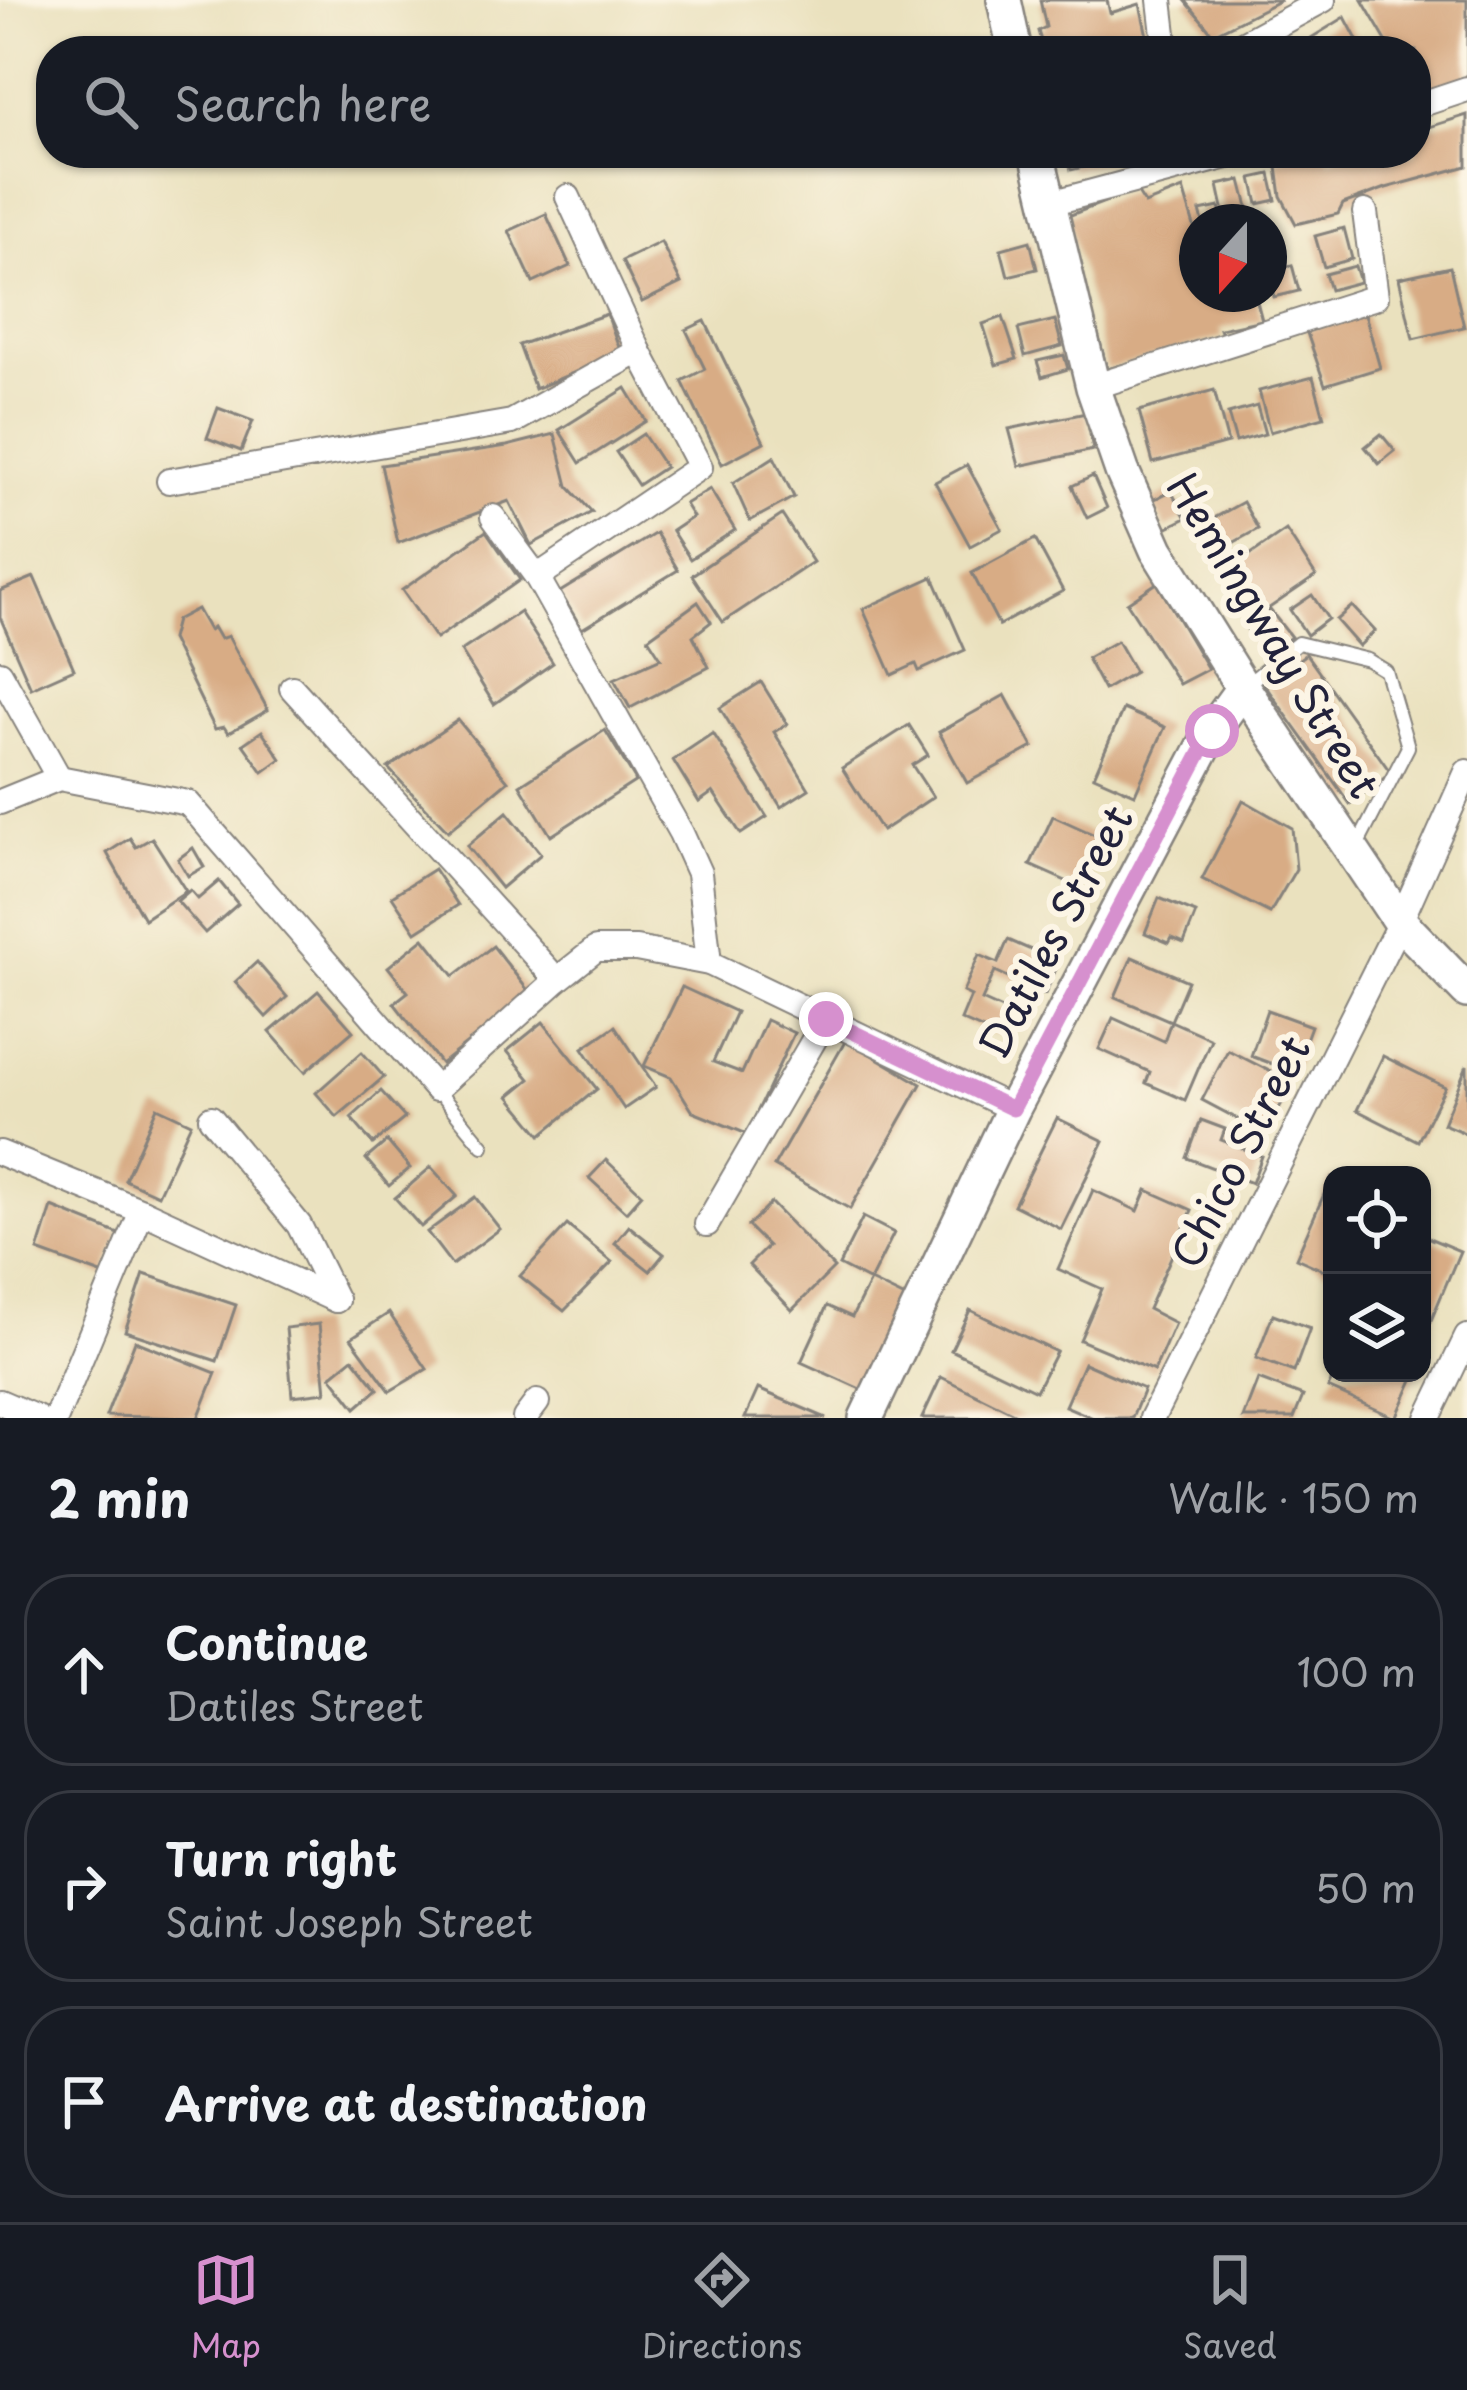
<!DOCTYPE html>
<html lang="en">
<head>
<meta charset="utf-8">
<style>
	body { margin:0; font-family:"Playpen Sans",sans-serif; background:#242831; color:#f1f3f6 }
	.controls { position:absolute; right:36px; bottom:36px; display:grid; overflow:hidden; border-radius:24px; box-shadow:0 3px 9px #0004 }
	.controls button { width:108px; height:108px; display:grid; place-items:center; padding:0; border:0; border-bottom:3px solid #363941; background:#171b24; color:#f1f3f6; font:60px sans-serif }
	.compass { position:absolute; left:1179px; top:204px; width:108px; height:108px; border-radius:50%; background:#171b24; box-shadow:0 3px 9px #0004; rotate:201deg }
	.stop { position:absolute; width:36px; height:36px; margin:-27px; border:9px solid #d690ce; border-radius:50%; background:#fff }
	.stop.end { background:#d690ce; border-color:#fff; box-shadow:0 3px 12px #0008 }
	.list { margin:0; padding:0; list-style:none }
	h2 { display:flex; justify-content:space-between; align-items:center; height:156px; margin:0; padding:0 48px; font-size:51px }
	h2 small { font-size:39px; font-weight:400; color:#9ea1a6 }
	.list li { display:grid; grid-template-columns:78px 1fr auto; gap:36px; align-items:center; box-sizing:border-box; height:192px; margin:0 24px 24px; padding:0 24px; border:3px solid #363941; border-radius:48px }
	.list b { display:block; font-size:45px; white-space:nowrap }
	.list p { margin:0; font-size:39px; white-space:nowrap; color:#9ea1a6 }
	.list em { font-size:39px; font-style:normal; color:#9ea1a6 }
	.icon { flex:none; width:66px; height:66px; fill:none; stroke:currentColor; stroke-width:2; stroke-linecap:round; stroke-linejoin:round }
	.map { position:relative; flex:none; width:1467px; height:1418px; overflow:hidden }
	.search { position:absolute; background:#171b24; box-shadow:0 3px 9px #0004; left:36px; right:36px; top:36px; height:132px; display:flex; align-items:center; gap:30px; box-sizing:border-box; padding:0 42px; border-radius:48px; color:#9ea1a6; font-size:45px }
	.sheet { height:804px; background:#171b24 }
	nav { display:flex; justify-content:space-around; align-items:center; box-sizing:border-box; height:168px; border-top:3px solid #363941; background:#171b24; font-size:33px; color:#9ea1a6 }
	nav a { display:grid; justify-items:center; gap:6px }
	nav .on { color:#d690ce }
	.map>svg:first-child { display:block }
	.building { fill:#d8ac85 }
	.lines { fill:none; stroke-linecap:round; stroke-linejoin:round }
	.lane-casing { stroke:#86827c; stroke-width:16 }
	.street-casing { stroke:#86827c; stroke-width:28 }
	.secondary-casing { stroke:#86827c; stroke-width:38 }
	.lane { stroke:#fff; stroke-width:12 }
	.street { stroke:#fff; stroke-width:24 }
	.secondary { stroke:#fff; stroke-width:33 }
	.route { stroke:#d690ce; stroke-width:15 }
	.labels { text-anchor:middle; stroke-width:12; stroke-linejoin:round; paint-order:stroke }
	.street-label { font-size:42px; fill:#22223b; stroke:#fcf5e5 }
</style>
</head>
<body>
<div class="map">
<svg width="1467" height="1418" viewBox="0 0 1467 1418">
	<rect width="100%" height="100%" fill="#fcf5e5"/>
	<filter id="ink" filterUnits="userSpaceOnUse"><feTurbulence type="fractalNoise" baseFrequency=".00833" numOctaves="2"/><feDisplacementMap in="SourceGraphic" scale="24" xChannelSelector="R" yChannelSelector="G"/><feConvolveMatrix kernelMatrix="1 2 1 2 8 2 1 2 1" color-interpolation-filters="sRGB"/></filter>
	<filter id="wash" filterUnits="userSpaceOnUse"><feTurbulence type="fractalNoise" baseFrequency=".004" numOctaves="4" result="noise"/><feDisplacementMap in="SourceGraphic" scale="48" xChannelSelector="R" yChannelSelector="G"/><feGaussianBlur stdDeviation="2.7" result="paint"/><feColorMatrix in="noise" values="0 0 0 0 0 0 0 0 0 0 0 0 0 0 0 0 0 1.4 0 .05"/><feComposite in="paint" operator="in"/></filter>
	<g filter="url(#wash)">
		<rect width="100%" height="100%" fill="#eae1be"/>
		<g id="blocks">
			<g class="building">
				<path d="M1040,0H1107L1110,13L1140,4L1150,50L1044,51L1038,31L1046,27Z"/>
				<path d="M1185,0H1281L1213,34Z"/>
				<path d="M1362,0H1467V83L1416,96V51H1392Z"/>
				<path d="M1345,17L1363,51H1284L1311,38Z"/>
				<path d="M1467,115V166L1386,188L1343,204L1338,214L1296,224L1281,196L1276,160L1304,153H1326L1329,160L1350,153H1416V131Z"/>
				<path d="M1067,153H1134V155L1071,170Z"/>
				<path d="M1137,153H1173L1174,158L1141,167Z"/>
				<path d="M1270,174L1276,200L1258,204L1252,178Z"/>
				<path d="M1241,180L1251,219L1226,222L1218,185Z"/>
				<path d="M1183,189L1197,236V294H1255L1262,320L1220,329L1223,337L1107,369L1068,216L1136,190L1145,204Z"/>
				<path d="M1219,207L1223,222H1203L1200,211Z"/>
				<path d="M546,214L570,266L533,283L509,231Z"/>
				<path d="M1344,228L1352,259L1324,267L1315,236Z"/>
				<path d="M1030,241L1037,269L1008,276L1001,249Z"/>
				<path d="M661,242L681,283L642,302L622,261Z"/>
				<path d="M1292,265L1299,291L1274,297L1269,272Z"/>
				<path d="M1355,266L1360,282L1330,290L1325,274Z"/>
				<path d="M1450,267L1464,327L1413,339L1399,278Z"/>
				<path d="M607,314L621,353L535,389L519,345Z"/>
				<path d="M1365,314L1380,368L1325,385L1306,330Z"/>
				<path d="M1003,317L1017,359L996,365L983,324Z"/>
				<path d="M1055,320L1062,346L1025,356L1018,329Z"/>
				<path d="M705,321L764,442L722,464L682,381L705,369L686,330Z"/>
				<path d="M1064,355L1068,369L1042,377L1037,361Z"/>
				<path d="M1313,377L1324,417L1270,432L1259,391Z"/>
				<path d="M626,388L646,421L580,463L559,430Z"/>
				<path d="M1214,390L1228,443L1153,463L1139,411Z"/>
				<path d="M1257,406L1265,434L1236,442L1228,414Z"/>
				<path d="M218,408L253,421L241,451L207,438Z"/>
				<path d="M1086,413L1093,450L1019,466L1009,429Z"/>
				<path d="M555,434L568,486L592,512L531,545L509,501L398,543L381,465L507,446Z"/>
				<path d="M643,434L665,467L638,485L616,452Z"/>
				<path d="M1381,434L1395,451L1379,464L1365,447Z"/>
				<path d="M774,457L794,497L750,521L733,483Z"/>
				<path d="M967,465L1002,529L970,546L935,482Z"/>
				<path d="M1093,476L1107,508L1087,518L1072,486Z"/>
				<path d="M710,489L735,530L690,559L672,531L693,517L685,504Z"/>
				<path d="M1171,491L1186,518L1166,528L1151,501Z"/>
				<path d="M1243,502L1258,529L1222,549L1207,522Z"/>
				<path d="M782,515L813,562L723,622L692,575Z"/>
				<path d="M1286,530L1316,576L1262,613L1231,568Z"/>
				<path d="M486,531L520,580L436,639L402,590Z"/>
				<path d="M656,533L678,570L582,629L560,592Z"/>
				<path d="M1035,539L1063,591L999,625L972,573Z"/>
				<path d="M34,577L74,669L31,688L0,617V591Z"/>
				<path d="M933,577L965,650L919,671L916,664L892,675L863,609Z"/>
				<path d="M1157,583L1208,669L1179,684L1127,603Z"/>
				<path d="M1312,595L1328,619L1307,635L1290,610Z"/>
				<path d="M698,602L711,622L693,636L709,667L630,708L614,679L661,658L648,638Z"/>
				<path d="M1352,606L1375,631L1359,646L1336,620Z"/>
				<path d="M197,609L209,630L213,627L220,639L228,636L268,710L228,733L224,727L215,729L171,639L176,620Z"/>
				<path d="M1270,610L1291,637L1267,655L1246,628Z"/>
				<path d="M520,612L553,663L494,704L461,651Z"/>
				<path d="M1117,641L1135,672L1104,690L1087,658Z"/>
				<path d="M1306,654L1391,773L1350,804L1264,684Z"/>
				<path d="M761,682L787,724L774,732L809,789L781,807L720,708Z"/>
				<path d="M1005,695L1033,747L967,783L939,732Z"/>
				<path d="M1123,709L1165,727L1135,794L1094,776Z"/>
				<path d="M458,720L508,781L448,831L388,768Z"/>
				<path d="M909,725L928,755L912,765L933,797L882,831L842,768Z"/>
				<path d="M605,730L636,781L551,836L520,785Z"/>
				<path d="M262,731L281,759L263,772L243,744Z"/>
				<path d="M713,733L767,817L741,834L713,792L699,802L673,760Z"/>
				<path d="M1243,800L1292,828L1296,869L1270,913L1202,879Z"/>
				<path d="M507,812L541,854L501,888L467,846Z"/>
				<path d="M1053,816L1097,836L1075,885L1030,865Z"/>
				<path d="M130,838L136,847L152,838L186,891L144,919L107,853Z"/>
				<path d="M193,848L204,867L188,876L178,859Z"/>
				<path d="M434,869L458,905L416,932L392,896Z"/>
				<path d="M219,881L238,904L205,933L177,901L190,890L198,899Z"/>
				<path d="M1159,898L1196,913L1184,943L1172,938L1169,943L1145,933Z"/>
				<path d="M424,938L454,976L493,946L530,993L441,1064L394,1003L408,992L388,967Z"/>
				<path d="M1008,940L1059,962L1045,994L995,971L982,1000L1006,1011L995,1035L961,1020L971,996L963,992L979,955L998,963Z"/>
				<path d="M1132,957L1188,981L1171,1021L1211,1039L1185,1100L1146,1083L1150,1072L1099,1049L1113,1018L1164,1041L1171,1021L1115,997Z"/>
				<path d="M257,962L287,997L266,1017L235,982Z"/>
				<path d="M682,987L736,1012L713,1062L742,1073L766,1020L794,1033L747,1134L693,1112L671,1077L644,1066Z"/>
				<path d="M318,991L353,1031L305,1072L270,1032Z"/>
				<path d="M1267,1010L1311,1026L1294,1072L1251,1056Z"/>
				<path d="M543,1022L597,1089L541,1135L509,1096L530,1079L507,1051Z"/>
				<path d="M615,1026L656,1087L624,1109L583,1048Z"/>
				<path d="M846,1040L921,1084L850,1209L774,1166Z"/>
				<path d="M1228,1050L1275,1074L1268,1088L1285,1097L1266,1134L1202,1100Z"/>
				<path d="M362,1052L384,1077L337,1117L316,1093Z"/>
				<path d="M1383,1056L1445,1087L1418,1141L1357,1110Z"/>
				<path d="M1467,1065V1134L1443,1124Z"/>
				<path d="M381,1091L405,1118L373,1144L351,1118Z"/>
				<path d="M157,1107L191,1123L158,1195L125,1180Z"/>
				<path d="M1057,1118L1104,1141L1061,1229L1014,1205Z"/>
				<path d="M1201,1120L1225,1129L1221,1140L1262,1156L1252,1183L1187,1158Z"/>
				<path d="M387,1141L410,1168L389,1186L366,1159Z"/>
				<path d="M606,1160L642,1194L626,1212L589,1178Z"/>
				<path d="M431,1167L457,1196L421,1227L395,1198Z"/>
				<path d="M1332,1176V1274L1296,1258Z"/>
				<path d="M1093,1190L1138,1211L1147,1190L1192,1210L1148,1309L1175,1323L1154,1371L1080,1340L1102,1289L1058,1269Z"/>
				<path d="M475,1197L500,1229L452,1265L427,1232Z"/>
				<path d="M771,1203L834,1268L792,1310L749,1265L768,1246L748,1226Z"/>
				<path d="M52,1207L119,1234L104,1275L38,1251Z"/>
				<path d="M863,1217L894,1233L870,1281L839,1265Z"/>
				<path d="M567,1225L612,1262L564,1311L520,1276Z"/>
				<path d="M629,1226L664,1254L650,1271L615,1243Z"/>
				<path d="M1422,1235L1460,1251L1422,1342Z"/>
				<path d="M144,1274L236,1305L217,1361L125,1331Z"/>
				<path d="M870,1281L907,1299L865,1391L801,1362L827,1306L852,1317Z"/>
				<path d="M970,1310L1056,1352L1036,1391L951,1350Z"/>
				<path d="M389,1313L427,1369L390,1391L351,1338Z"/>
				<path d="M1273,1314L1310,1328L1294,1372L1256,1358Z"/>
				<path d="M319,1324L326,1392L292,1396L286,1328Z"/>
				<path d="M135,1341L216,1373L198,1418L106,1416Z"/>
				<path d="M353,1358L378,1389L356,1408L331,1376Z"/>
				<path d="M1084,1363L1144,1389L1132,1418H1093L1065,1406Z"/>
				<path d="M1335,1373H1416L1396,1418L1328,1388Z"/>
				<path d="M941,1377L1024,1418H922Z"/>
				<path d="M1258,1379L1303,1396L1294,1418H1243Z"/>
				<path d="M758,1389L826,1418H745Z"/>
			</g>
		</g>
	</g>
	<g filter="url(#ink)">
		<use href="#blocks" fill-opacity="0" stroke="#86827c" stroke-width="3"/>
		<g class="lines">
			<g class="lane-casing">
				<g id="lane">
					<path d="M1245,686L1298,643L1368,660L1386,671L1408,747L1357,846"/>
					<path d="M436,1089L483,1146"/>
				</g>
			</g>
			<g class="street-casing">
				<g id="street">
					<path d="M1160,0L1166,51"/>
					<path d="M1229,51L1323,0"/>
					<path d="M1416,106L1467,89"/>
					<path d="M568,197L639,351"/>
					<path d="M1047,204L1239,153"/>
					<path d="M1093,387L1376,297L1365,212"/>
					<path d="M169,481L512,422L639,351L700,467L537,577"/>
					<path d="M493,517L537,577L681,833L699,873L709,963"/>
					<path d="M0,673L59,778"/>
					<path d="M292,688L557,980"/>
					<path d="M0,802L59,778L188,803L436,1089L557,980L596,949H636L709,963L1013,1109"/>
					<path d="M211,1118L299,1225L336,1300"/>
					<path d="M0,1153L142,1211L336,1300"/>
					<path d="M707,1224L826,1019"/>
					<path d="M0,1402L37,1418"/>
					<path d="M56,1418L142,1211"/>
					<path d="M525,1418L537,1402"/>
					<path d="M1152,1418L1400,922L1467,772"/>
					<path d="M1428,1418L1467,1337"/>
				</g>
			</g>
			<g class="secondary-casing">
				<g id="secondary">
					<path d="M1004,0L1015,51"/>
					<path d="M1037,153L1093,387L1122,471L1157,550L1243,688L1400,922L1467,991"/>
					<path d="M866,1418L1013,1109L1212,731L1243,688"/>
				</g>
			</g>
			<use href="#lane" class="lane"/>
			<use href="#street" class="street"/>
			<use href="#secondary" class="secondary"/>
		</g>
	</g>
	<g class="lines" filter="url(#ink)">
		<path class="route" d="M826,1019L1013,1109L1212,731"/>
	</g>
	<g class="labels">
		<g class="street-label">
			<text transform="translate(1273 636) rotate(59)" y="15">Hemingway Street</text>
			<text transform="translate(1056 932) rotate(-62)" y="15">Datiles Street</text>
			<text transform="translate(1241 1152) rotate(-63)" y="15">Chico Street</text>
		</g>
	</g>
</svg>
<div class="controls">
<button><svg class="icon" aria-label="locate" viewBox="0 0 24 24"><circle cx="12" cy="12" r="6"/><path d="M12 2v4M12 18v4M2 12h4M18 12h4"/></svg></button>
<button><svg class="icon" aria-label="layers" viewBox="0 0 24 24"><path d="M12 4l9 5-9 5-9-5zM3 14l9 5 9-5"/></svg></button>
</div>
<svg class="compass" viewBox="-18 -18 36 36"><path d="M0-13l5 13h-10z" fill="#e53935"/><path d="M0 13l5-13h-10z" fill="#9ea1a6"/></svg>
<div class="stop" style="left:1212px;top:731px"></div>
<div class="stop end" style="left:826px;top:1019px"></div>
<div class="search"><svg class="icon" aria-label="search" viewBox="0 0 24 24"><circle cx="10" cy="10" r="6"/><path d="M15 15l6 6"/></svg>Search here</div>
</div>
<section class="sheet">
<h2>2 min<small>Walk · 150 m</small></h2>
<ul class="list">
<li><svg class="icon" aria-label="ahead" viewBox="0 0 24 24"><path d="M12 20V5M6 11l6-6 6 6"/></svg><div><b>Continue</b><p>Datiles Street</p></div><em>100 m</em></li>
<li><svg class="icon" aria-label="right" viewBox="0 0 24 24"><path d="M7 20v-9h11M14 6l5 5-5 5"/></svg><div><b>Turn right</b><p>Saint Joseph Street</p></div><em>50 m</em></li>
<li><svg class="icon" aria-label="arrive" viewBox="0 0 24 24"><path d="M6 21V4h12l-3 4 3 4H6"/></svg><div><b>Arrive at destination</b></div></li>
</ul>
</section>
<nav>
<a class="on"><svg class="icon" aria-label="map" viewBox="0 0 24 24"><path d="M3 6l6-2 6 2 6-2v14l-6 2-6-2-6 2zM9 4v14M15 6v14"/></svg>Map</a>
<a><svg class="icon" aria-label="directions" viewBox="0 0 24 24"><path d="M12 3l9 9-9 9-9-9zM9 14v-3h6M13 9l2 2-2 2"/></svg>Directions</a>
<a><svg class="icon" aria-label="saved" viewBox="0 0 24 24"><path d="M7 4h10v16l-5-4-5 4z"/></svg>Saved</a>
</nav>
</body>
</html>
